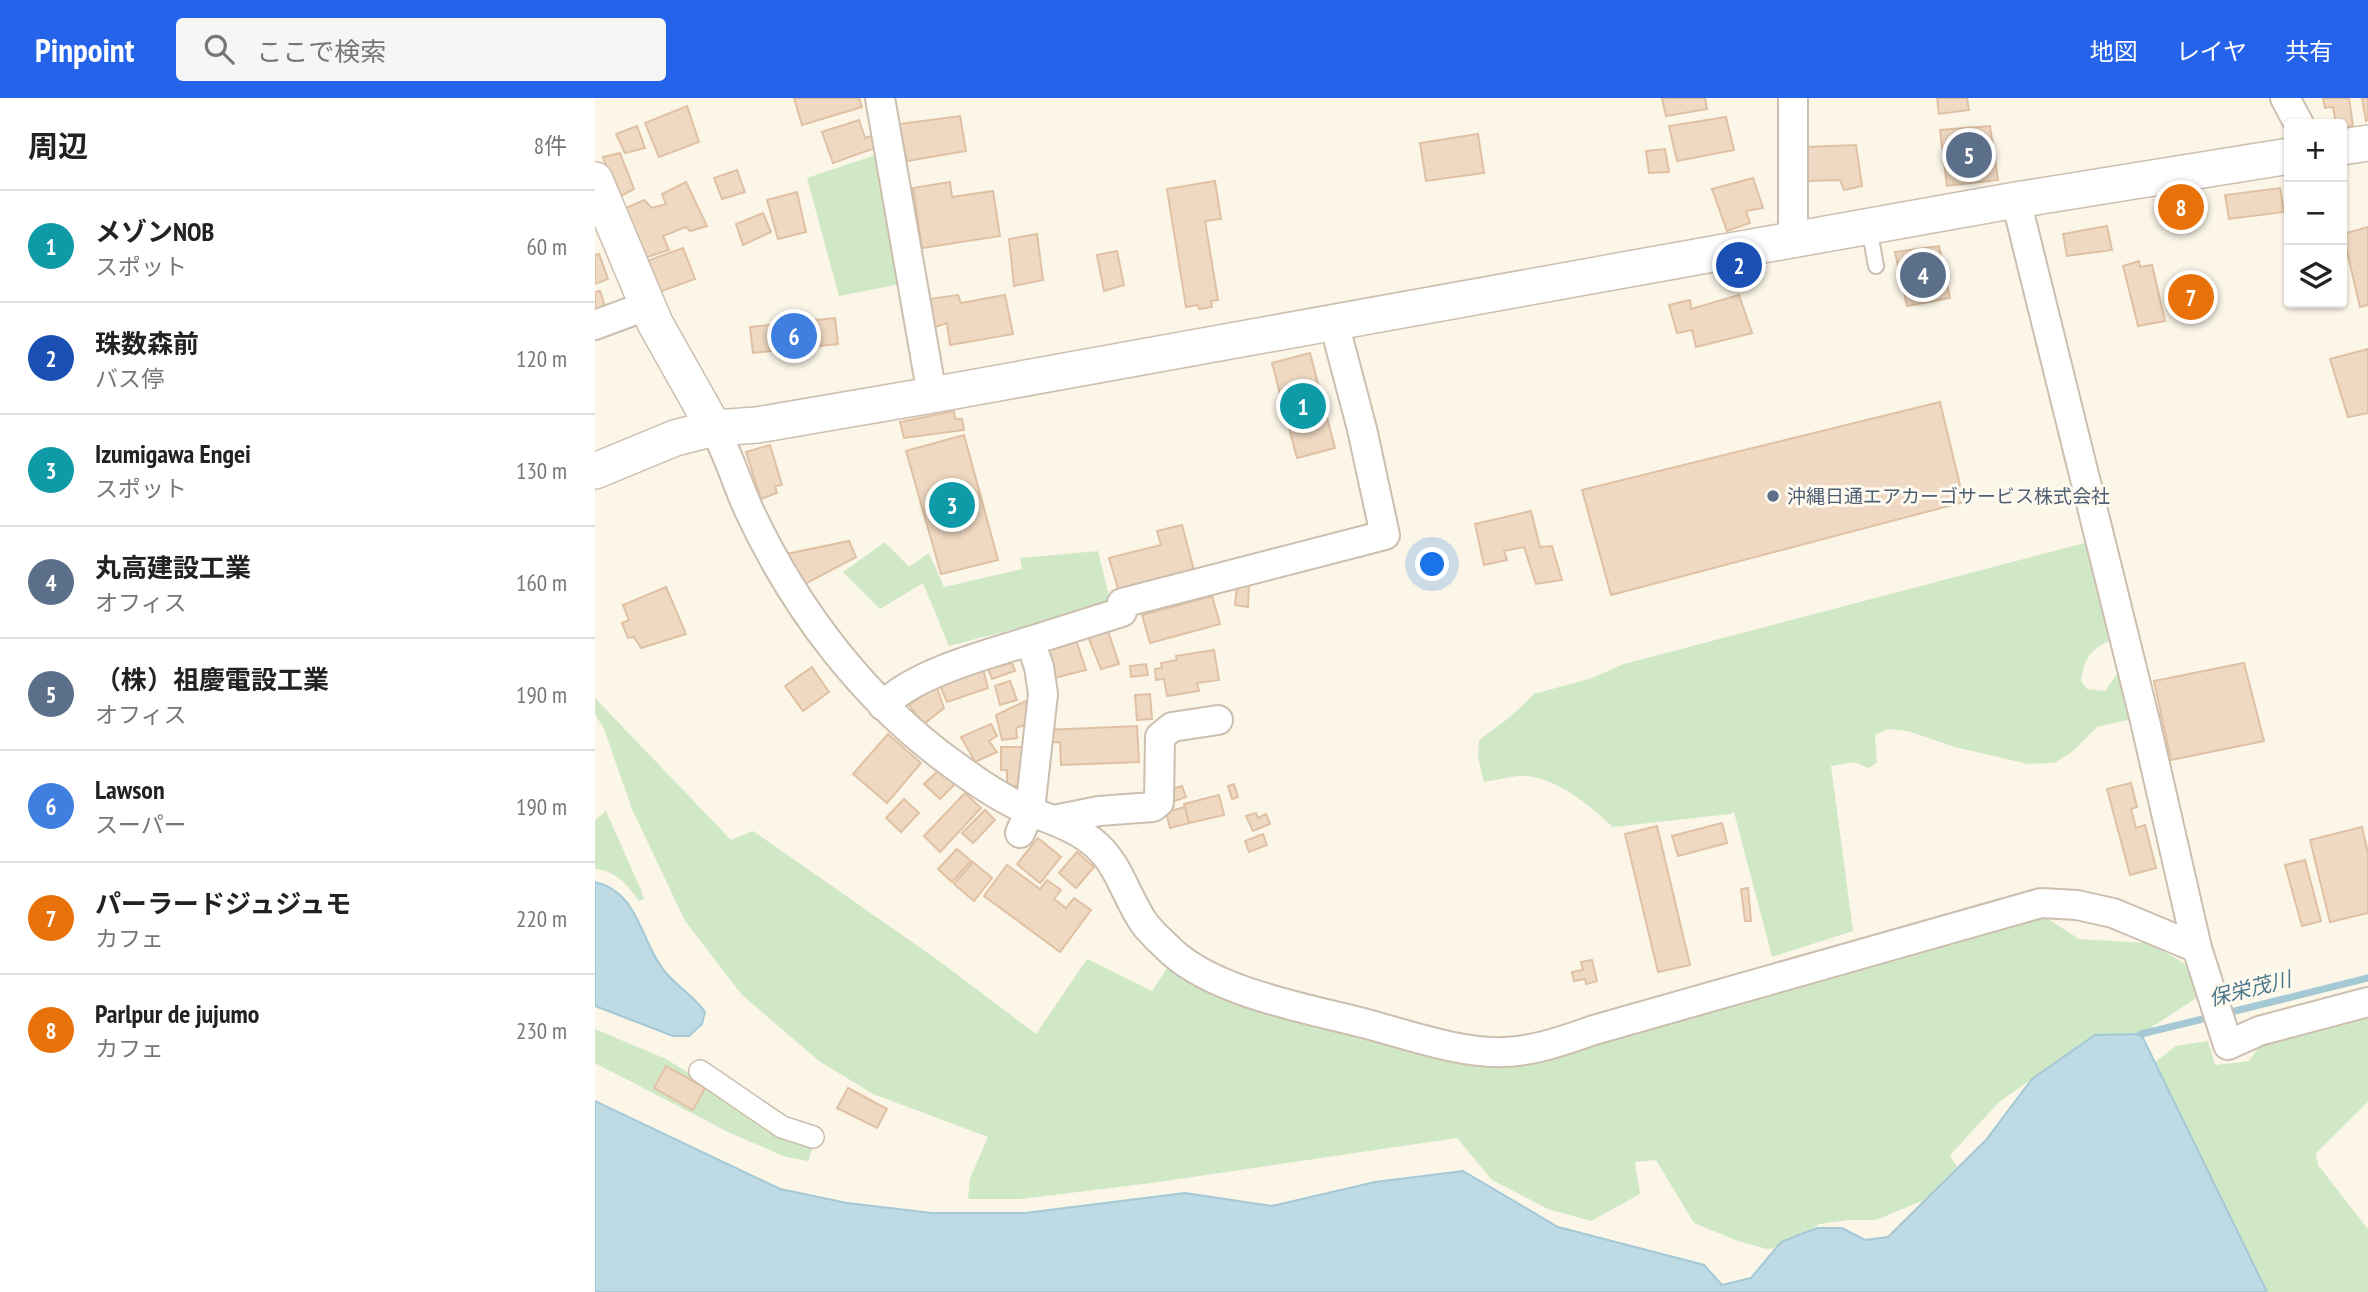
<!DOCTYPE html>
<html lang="ja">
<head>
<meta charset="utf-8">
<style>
	body { margin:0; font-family:"PT Sans Narrow","Noto Sans JP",sans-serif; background:#f6f6f6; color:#222 }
	.controls { position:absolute; right:21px; top:21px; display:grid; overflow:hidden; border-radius:7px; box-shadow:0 2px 5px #0004 }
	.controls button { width:63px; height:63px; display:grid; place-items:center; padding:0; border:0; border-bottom:2px solid #e0e0e0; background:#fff; color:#222; font:35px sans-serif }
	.you { position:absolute; left:838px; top:467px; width:24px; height:24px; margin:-18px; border:5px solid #fff; border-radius:50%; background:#1a73e8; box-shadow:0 0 0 10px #1a73e833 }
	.badge { display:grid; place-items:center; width:46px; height:46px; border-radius:50%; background:#2563eb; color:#fff; font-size:23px; font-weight:700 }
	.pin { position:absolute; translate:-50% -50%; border:4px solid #fff; box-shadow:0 2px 7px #0006 }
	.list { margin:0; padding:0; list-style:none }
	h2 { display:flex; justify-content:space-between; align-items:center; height:91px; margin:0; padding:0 28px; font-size:30px }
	h2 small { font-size:23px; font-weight:400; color:#767676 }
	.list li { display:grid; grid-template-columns:46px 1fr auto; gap:21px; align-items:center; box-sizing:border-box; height:112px; padding:0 28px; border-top:2px solid #e0e0e0 }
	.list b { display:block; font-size:26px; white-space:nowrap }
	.list p { margin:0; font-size:23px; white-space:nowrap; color:#767676 }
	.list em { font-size:23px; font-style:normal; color:#767676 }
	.icon { flex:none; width:38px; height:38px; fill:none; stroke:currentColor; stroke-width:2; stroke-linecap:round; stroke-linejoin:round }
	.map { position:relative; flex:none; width:1773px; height:1194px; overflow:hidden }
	header { display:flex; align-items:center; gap:42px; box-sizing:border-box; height:98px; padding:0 35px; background:#2563eb; color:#fff }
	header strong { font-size:33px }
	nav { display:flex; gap:38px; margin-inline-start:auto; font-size:24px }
	.search { width:490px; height:63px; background:#f6f6f6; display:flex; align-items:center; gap:18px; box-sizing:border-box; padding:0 24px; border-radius:7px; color:#767676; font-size:26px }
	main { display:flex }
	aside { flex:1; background:#fff }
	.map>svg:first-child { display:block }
	.green { fill:#d1e8c7 }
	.water { fill:#bedae4; stroke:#a5c8d5; stroke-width:2 }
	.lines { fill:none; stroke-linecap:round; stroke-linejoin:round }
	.stream { stroke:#a5c8d5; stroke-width:7 }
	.building { fill:#efd9c2; stroke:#e0c1a3; stroke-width:2 }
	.service-casing { stroke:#ccbfaf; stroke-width:18 }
	.pedestrian-casing { stroke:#ccbfaf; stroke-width:24 }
	.minor-casing { stroke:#ccbfaf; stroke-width:32 }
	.tertiary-casing { stroke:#ccbfaf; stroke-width:38 }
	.service { stroke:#fff; stroke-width:14 }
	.pedestrian { stroke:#fff; stroke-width:21 }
	.minor { stroke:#fff; stroke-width:28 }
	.tertiary { stroke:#fff; stroke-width:35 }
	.service-dot { fill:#5c6f8a; stroke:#fefaef; stroke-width:2.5 }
	.labels { text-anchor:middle; stroke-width:6; stroke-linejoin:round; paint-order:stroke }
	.service-label { font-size:19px; fill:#4e5e75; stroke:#fefaef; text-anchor:start }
	.water-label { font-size:21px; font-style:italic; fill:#4c7a8c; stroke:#fefaef }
</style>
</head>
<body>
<header>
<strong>Pinpoint</strong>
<div class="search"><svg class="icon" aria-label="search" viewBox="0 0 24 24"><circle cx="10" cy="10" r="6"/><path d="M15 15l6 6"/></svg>ここで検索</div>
<nav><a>地図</a><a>レイヤ</a><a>共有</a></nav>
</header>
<main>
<aside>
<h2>周辺<small>8件</small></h2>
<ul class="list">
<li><span class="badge" style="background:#0f9aa8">1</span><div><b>メゾンNOB</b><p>スポット</p></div><em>60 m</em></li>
<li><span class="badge" style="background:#1a4fb4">2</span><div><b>珠数森前</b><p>バス停</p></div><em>120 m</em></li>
<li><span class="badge" style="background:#0f9aa8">3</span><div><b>Izumigawa Engei</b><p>スポット</p></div><em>130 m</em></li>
<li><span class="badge" style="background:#5c6f8a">4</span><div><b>丸高建設工業</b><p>オフィス</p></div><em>160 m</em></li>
<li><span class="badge" style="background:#5c6f8a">5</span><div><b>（株）祖慶電設工業</b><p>オフィス</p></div><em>190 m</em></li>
<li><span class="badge" style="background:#3f7fe0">6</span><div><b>Lawson</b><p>スーパー</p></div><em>190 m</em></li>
<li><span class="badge" style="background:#e8710a">7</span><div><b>パーラードジュジュモ</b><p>カフェ</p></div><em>220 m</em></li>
<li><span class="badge" style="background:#e8710a">8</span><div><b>Parlpur de jujumo</b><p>カフェ</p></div><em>230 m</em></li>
</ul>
</aside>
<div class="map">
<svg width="1773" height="1194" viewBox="0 0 1773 1194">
	<rect width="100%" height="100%" fill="#fbf6e8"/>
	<g class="green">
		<path d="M286,55L310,185L244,198L212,80Z"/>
		<path d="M1497,443L1521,539C1497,552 1490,555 1486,583L1492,591L1510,593L1522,576L1528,577L1536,621L1502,629L1477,654L1459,665L1433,666L1360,649L1313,633L1293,631L1280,637L1282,665L1273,670L1259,664L1236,668L1258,833L1177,859L1139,714L1135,716L1018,729C995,708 966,683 933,678C920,677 903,682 889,684L883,660L884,642L915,619L939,596L997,580L1029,566Z"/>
		<path d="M290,444L314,469L334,455L349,489L427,471L425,460L503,453L516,506L354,548L328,485L285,511L248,474Z"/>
		<path d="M0,600L136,742L158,733L340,860L441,936L492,861L557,893L574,867L863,957L1439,812L1484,841L1551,845L1579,859L1600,873L1606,897L1546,936L1500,937L1404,1004L1355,1057L1362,1069L1331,1101L1281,1122H1254L1224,1126L1197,1148L1172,1151L1143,1143L1099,1125L1061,1062L1040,1064L1045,1096L996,1123L953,1111L897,1082L862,1040L564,1084L426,1101H373L375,1080L393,1039L278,996L224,963L147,897L90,823L37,711L9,631L0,616Z"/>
		<path d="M11,713L46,792L49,801L44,803C33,787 20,772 0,771V722Z"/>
		<path d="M1773,915V1004L1721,1055L1723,1067L1773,1131V1194H1672L1560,964L1581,948L1613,943L1620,967L1654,963L1669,941Z"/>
		<path d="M0,931L71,961L115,988L219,1047L213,1063L191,1059L135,1035L0,965Z"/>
	</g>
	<g class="water">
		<path d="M0,784C45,794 45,845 71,875C83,889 99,898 110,914L107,926L94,938H78L0,908Z"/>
		<path d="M1546,936L1672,1194H0V1003L185,1091L252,1105L337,1115H430L590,1095L677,1108L780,1084L868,1073L963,1129L1109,1167L1127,1187L1156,1180L1186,1144L1222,1130H1247L1270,1142L1293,1139L1391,1042L1437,981L1500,937Z"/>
	</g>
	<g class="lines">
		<g class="stream">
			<path d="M1628,916L1773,880"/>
			<path d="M1546,936L1616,919"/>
		</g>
	</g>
	<g class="building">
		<path d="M199,0H264L267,9L207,27Z"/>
		<path d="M1067,0H1110L1112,11L1071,18Z"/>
		<path d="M1342,0H1372L1374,12L1344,16Z"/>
		<path d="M1728,0H1754L1758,28L1747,30V26H1741L1738,9L1730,10Z"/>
		<path d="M1767,0H1773V22L1771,23Z"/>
		<path d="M92,8L104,44L64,59L50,25Z"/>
		<path d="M365,18L371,53L312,63L304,26Z"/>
		<path d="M1131,19L1139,52L1082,63L1074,28Z"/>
		<path d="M264,22L270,40L279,37L283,49L238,65L227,34Z"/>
		<path d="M42,28L50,50L30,55L21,36Z"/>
		<path d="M1395,28L1403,82L1352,88L1345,32Z"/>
		<path d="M883,36L889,75L831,83L825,45Z"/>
		<path d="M1261,47L1267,88L1249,92L1245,82L1213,83L1211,49Z"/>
		<path d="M1070,51L1074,74L1054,75L1051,53Z"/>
		<path d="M25,55L39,91L22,100L8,59Z"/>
		<path d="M142,72L150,94L127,101L119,80Z"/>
		<path d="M1158,80L1168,110L1151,113L1155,125L1132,133L1117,91Z"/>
		<path d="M620,83L626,121L610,123L623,202L616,203L617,209L604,211L603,207L591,209L572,91Z"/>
		<path d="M91,84L112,128L95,133L91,129L68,138L74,152L49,160L29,111L49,102L57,110L71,106L67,96Z"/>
		<path d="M355,84L357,99L398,93L405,138L327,150L318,90Z"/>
		<path d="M1685,90L1689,114L1634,121L1630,97Z"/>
		<path d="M202,94L211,134L183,141L172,102Z"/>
		<path d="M1593,97L1597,116L1580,119L1575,101Z"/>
		<path d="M168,115L176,134L148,147L141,126Z"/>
		<path d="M1512,128L1517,152L1472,158L1468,136Z"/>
		<path d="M1773,129V207L1765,209L1748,136Z"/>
		<path d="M442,136L448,182L419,188L414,141Z"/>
		<path d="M1344,148L1355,200L1312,208L1300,154Z"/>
		<path d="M88,150L100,181L64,194L52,163Z"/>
		<path d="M522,153L529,187L509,193L502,157Z"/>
		<path d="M4,156L13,181L0,186V157Z"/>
		<path d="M1544,163L1545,169L1557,167L1570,223L1543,228L1528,168Z"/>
		<path d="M1609,181L1618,209L1581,217L1574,190Z"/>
		<path d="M5,193L12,214L0,218V194Z"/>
		<path d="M363,197L366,205L410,197L418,236L355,247L352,225L340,229L334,201Z"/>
		<path d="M1144,197L1157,235L1101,249L1097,232L1082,235L1074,207L1095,202L1096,211Z"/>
		<path d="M240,220L243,246L158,255L155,229Z"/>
		<path d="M1773,251V315L1753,319L1735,261Z"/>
		<path d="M715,255L740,350L702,360L677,265Z"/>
		<path d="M1345,304L1369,404L1016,497L987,392Z"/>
		<path d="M359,313L360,321H367L369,332L309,340L305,324Z"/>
		<path d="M369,337L403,462L346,476L311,353Z"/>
		<path d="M175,347L187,387L180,388L182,395L166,401L151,354Z"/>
		<path d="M936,413L945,449L957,448L967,482L941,486L929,449L909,453L912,462L889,467L880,426Z"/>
		<path d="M587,427L600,476L525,497L514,460L566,447L562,433Z"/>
		<path d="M254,443L261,459L210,486L191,456Z"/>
		<path d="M654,484L653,509L640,507L642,487Z"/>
		<path d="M71,489L91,536L46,550L39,539L33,540L27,525L34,522L28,507Z"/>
		<path d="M617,498L625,526L555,545L547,517Z"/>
		<path d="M512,530L524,566L506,571L492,536Z"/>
		<path d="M480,539L491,572L459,580L448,549Z"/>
		<path d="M619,552L624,582L602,585L604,593L572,598L569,581L561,582L560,571L567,570L566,565L582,562L581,558Z"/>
		<path d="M417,565L420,573L397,581L393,571Z"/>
		<path d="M1649,565L1669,643L1576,662L1559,583Z"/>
		<path d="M551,566L553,577L536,579L535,568Z"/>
		<path d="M387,567L393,590L352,604L344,585Z"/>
		<path d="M217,569L234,594L208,613L190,588Z"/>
		<path d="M415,583L422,602L405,607L400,588Z"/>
		<path d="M341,587L349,610L329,626L314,607Z"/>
		<path d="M555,596L557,621L542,622L540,597Z"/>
		<path d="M435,601V625L421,630L422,640L407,642L401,617Z"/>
		<path d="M396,626L402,638L394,643L402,654L380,664L366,639Z"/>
		<path d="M542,628L544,664L466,667L465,644L450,645V632Z"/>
		<path d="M293,636L326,665L292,705L258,676Z"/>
		<path d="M406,649H432L425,688H412V672H406Z"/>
		<path d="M346,670L361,685L345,701L329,686Z"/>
		<path d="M1536,685L1542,709L1536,711L1541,730L1550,727L1561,770L1535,777L1512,691Z"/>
		<path d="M639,686L643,699L637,701L633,688Z"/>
		<path d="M587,688L591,699L577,704L573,692Z"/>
		<path d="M370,695L386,710L345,754L329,738Z"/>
		<path d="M624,697L629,717L594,725L589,706Z"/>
		<path d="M309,701L324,715L306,734L291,720Z"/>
		<path d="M590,709L594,725L575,730L571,714Z"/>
		<path d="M390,712L400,722L378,745L367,735Z"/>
		<path d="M661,715L663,720L671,716L675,726L658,733L651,718Z"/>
		<path d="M1127,725L1132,745L1083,758L1077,738Z"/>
		<path d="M1062,728L1095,867L1063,874L1030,736Z"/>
		<path d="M1767,729L1773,755V815L1735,824L1715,742Z"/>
		<path d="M668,736L672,747L654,754L650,743Z"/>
		<path d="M443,740L466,759L445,785L422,766Z"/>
		<path d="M362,751L376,763L357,784L343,771Z"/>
		<path d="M482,754L499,769L481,790L464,775Z"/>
		<path d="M1710,762L1726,823L1707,828L1690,767Z"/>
		<path d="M378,764L397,780L379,803L359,786Z"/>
		<path d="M412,767L445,791L452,782L466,792L459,801L471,810L479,800L496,812L465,854L389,798Z"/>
		<path d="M1153,790L1156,823H1150L1146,791Z"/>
		<path d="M997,862L1002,883L991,886L990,881L979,883L977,874L988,872L986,864Z"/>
		<path d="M71,968L110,990L98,1012L59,990Z"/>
		<path d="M253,990L292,1011L282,1030L242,1010Z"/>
	</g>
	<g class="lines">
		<g class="service-casing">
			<path id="service" d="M1274,129L1281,168"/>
		</g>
		<g class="pedestrian-casing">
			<path id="pedestrian" d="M105,973L187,1029L218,1039"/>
		</g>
		<g class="minor-casing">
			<g id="minor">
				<path d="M285,0L337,297"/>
				<path d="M1690,0L1704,26"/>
				<path d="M1421,102L1550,623L1602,850L1633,947L1664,933L1773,904"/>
				<path d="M1198,142V0"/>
				<path d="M0,227L51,208"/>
				<path d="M119,330C133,355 141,383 153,410C200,512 271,605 363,670C382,684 406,700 428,710C452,721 480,728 500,746C524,766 531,799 549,825C556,835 568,845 577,854C622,895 714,911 772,926C813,937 867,956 909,954C940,953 970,942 999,932L1446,805L1482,807L1518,815L1602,850"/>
				<path d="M288,608C317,576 393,556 435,543"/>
				<path d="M459,722L504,713L558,709L564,704L565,639L577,629L623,622"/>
				<path d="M425,735L435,712L448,596L444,569L435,543L527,514V505L790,437L767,331L739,225"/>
			</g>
		</g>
		<g class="tertiary-casing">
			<g id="tertiary">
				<path d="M1747,49L1773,45"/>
				<path d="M0,82L60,225L119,330"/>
				<path d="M0,373L80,340L119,330L162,327L337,297L1062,166L1421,102L1694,58"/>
			</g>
		</g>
		<use href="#service" class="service"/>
		<use href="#pedestrian" class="pedestrian"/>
		<use href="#minor" class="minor"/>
		<use href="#tertiary" class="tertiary"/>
	</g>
	<circle class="service-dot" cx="1178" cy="398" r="7"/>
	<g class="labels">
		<g class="service-label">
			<text x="1192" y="405">沖縄日通エアカーゴサービス株式会社</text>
		</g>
		<g class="water-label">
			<text transform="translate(1655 891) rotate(-14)" y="7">保栄茂川</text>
		</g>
	</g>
</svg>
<div class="controls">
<button>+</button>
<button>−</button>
<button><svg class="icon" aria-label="layers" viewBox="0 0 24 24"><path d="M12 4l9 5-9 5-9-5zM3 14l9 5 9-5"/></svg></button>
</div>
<div class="you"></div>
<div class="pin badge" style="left:708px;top:308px;background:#0f9aa8">1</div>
<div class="pin badge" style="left:1144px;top:167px;background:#1a4fb4">2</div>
<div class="pin badge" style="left:357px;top:407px;background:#0f9aa8">3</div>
<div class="pin badge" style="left:1328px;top:177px;background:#5c6f8a">4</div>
<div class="pin badge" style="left:1374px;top:57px;background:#5c6f8a">5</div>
<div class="pin badge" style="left:199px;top:238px;background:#3f7fe0">6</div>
<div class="pin badge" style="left:1596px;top:199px;background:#e8710a">7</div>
<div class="pin badge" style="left:1586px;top:109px;background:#e8710a">8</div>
</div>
</main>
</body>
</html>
